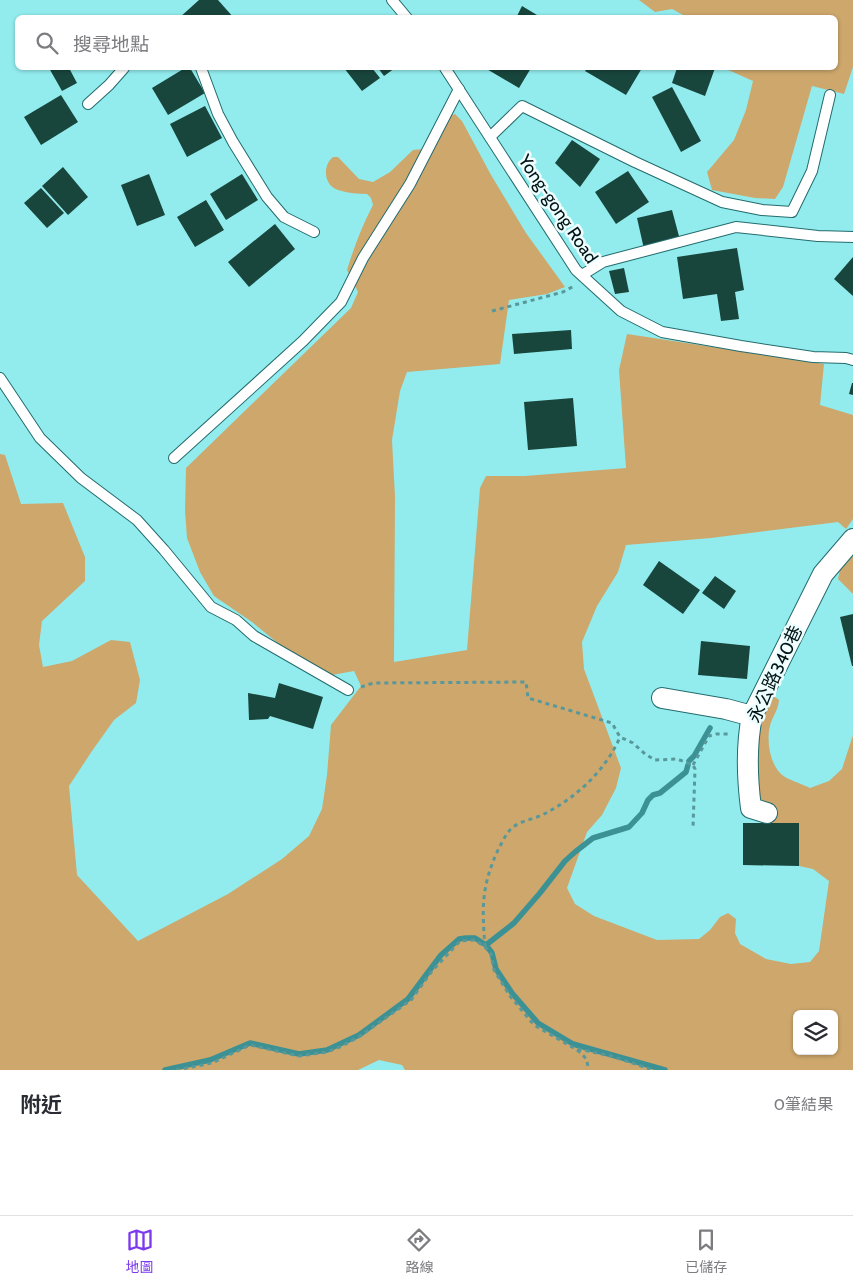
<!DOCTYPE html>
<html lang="zh-TW">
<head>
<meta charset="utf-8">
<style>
	body { margin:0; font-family:Cabin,"Noto Sans TC",sans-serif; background:#f2f2f3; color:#2b2b33 }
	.controls { position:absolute; right:15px; bottom:15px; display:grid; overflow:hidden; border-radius:8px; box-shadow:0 1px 4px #0004 }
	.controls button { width:45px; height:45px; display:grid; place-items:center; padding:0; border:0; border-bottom:1px solid #e1e1e2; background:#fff; color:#2b2b33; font:25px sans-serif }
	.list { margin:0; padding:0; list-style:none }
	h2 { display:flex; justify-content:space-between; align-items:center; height:65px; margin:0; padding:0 20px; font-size:21px }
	h2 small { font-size:16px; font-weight:400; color:#7c7c81 }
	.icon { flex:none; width:28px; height:28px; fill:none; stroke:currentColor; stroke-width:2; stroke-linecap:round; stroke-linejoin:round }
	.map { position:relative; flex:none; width:853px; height:1070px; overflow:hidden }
	.search { position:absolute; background:#fff; box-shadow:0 1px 4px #0004; left:15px; right:15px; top:15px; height:55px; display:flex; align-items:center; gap:12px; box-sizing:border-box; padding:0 18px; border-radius:8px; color:#7c7c81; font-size:19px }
	.sheet { height:145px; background:#fff }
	nav { display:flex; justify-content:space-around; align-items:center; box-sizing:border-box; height:70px; border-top:1px solid #e1e1e2; background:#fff; font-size:14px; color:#7c7c81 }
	nav a { display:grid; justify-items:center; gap:2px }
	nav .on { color:#7c3aed }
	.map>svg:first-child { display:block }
	.green { fill:#cda76c; fill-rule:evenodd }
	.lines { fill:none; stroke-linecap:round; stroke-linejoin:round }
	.stream { stroke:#3c9194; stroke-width:5.5 }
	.building { fill:#18453c }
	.service-casing { stroke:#246b6d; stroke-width:12 }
	.minor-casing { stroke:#246b6d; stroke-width:22 }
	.path { stroke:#59989a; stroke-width:3; stroke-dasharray:4 4; stroke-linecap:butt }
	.service { stroke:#fff; stroke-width:10 }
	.minor { stroke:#fff; stroke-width:20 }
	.labels { text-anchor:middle; stroke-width:5; stroke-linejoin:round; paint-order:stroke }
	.street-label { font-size:18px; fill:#001315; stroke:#eefeff }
</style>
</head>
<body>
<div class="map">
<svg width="853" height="1070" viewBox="0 0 853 1070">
	<rect width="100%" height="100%" fill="#92ecee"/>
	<g class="green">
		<path d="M639,0H853V67L844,94L812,86L783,187L775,199L755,198L712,190L707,172L734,140L746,110L753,81L724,68H836V18L687,17L672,9L655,12Z"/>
		<path d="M455,114L462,121L491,175L526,233L565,287L547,294L509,300L500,364L407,372L400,391L392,440L395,497L394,662L467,650L480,488L486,476H525L626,468L619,370L627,334L824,364L820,405L853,415V519L846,529L838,522L711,538L626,545L618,572L597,606L582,642L584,669L621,768L616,788L602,815L587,832L567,888L575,904L594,916L657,940L699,939L710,930L720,917L728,913L736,919L735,933L740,944L766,959L791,964L810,962L819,951L829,881L813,869L799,866V823H766L758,793L757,746L767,699L772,695L779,700C778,711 772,717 770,726C766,741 770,768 785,777C792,781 802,784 810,788L829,781L842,769L853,735V1070H405L402,1065L379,1060L358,1070H0V454L5,455L21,504L63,503L85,557V581L42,621L39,645L43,667L72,661L111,640L130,642L140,680L136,703L114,720L92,751L69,786L77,875L138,941L228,894L282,859L309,836L322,809L327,775L331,725L361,686L354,671L332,675L300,661L252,622L214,596L200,572L187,538L185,511L186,468L351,308L358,292L347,270C354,247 362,226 373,205L371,198L367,194C358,194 348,193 338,190C324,186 322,166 333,157H338L359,179L373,182L390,172L413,150L434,148L449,116ZM797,1014H834V1051H797Z"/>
		<path d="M853,556V594L838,579L840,570Z"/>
	</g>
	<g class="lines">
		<g class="stream">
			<path d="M689,761L694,756L710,728"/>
			<path d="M486,945L514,923L540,893L565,861L575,852L593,838L629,827L642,813L648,800L653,795L660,793L686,772L688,765"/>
			<path d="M165,1070L210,1060L250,1043L299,1054L327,1050L359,1035L408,999L441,955L459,939L466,938H475L486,945L492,953L496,969L512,993L538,1023L573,1044L665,1070"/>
		</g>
	</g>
	<g class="building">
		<path d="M199,0H218L234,18H179Z"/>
		<path d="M522,6L542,18H516Z"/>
		<path d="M49,68H69L77,83L62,91Z"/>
		<path d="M185,68H190L205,93L168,115L152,88Z"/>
		<path d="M344,68H372L380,78L362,91Z"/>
		<path d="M378,68H395L384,76Z"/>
		<path d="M485,68H531L519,88Z"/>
		<path d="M587,68H642L626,95L585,71Z"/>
		<path d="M677,68H715L705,96L672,83Z"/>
		<path d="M672,87L701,141L681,152L652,97Z"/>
		<path d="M61,95L78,122L41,145L24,117Z"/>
		<path d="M205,106L222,138L187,157L170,124Z"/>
		<path d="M572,140L600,159L580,187L555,163Z"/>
		<path d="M63,167L88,197L68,215L42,186Z"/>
		<path d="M628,171L649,202L616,224L595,192Z"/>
		<path d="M149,174L165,215L137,226L121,185Z"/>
		<path d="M242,174L258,200L226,220L210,194Z"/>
		<path d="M41,188L64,213L47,228L24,203Z"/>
		<path d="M206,200L224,230L195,247L177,217Z"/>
		<path d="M672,210L680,240L644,249L637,218Z"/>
		<path d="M275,224L295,249L249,287L228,262Z"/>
		<path d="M737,248L744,290L735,292L739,319L721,321L717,294L683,299L677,257Z"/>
		<path d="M853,257V296L834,279Z"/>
		<path d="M624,268L629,292L615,294L609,271Z"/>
		<path d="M571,330L572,349L514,354L512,334Z"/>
		<path d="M852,383H853V395L849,394Z"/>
		<path d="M573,398L577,446L528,450L524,402Z"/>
		<path d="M659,561L700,590L683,614L643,585Z"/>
		<path d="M715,576L736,591L724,609L702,593Z"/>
		<path d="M853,614V666H852L840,617Z"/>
		<path d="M701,641L750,646L747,679L698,675Z"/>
		<path d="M279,683L323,697L313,729L270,716L268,719L249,720L248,693L275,698Z"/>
		<path d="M743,823H799V866L743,865Z"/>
	</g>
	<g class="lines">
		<g class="service-casing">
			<g id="service">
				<path d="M392,0L407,18"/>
				<path d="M201,68L218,114L233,142L267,197L284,217L314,232"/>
				<path d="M445,68L576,270L621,311L662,332L741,346L813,357L846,358L853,360"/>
				<path d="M88,104L109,85L124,68"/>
				<path d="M490,137L522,106L635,162L722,202L762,210L792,212L812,171L830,95"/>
				<path d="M582,275L603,262L736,227L818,236L853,237"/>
				<path d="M0,378L40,438L81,478L137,520L164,550L211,607L236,620L254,636L348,690"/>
				<path d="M174,458L303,341L341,302L363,258L410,184L459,89"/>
			</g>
		</g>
		<g class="minor-casing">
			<g id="minor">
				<path d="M662,698L726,709L752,716"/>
				<path d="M767,813L751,808C747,777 746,746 752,716L823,574L853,539"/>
			</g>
		</g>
		<g class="path">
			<path d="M492,311L563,292L574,286"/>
			<path d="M361,687L373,683L526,682L528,698L612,723L620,737L633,743L645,754L655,760L677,759L693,765L695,769L693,827"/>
			<path d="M693,765L709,736L716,734H730"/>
			<path d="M485,947C482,908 481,887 498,850C502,843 506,833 512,828C520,821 534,819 544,814C576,798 606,770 620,737"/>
			<path d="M577,1050C585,1056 588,1060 588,1070"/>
			<path d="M176,1070L212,1063L250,1045L299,1056L327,1052L342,1046L360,1036L411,1000L432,971L460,941L475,940L485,947L491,954L494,970L510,996L534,1025L574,1048L611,1056L653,1070"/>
		</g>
		<use href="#service" class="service"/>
		<use href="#minor" class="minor"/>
	</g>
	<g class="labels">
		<g class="street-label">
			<text transform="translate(558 209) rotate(56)" y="6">Yong-gong Road</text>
			<text transform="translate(775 674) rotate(-65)" y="6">永公路340巷</text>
		</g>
	</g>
</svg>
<div class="controls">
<button><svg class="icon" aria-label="layers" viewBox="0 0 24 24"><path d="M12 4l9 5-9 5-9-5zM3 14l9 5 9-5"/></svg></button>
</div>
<div class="search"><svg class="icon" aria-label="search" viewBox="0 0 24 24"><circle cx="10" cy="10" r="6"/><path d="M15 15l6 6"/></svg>搜尋地點</div>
</div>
<section class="sheet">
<h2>附近<small>0筆結果</small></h2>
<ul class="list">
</ul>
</section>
<nav>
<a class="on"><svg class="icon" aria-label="map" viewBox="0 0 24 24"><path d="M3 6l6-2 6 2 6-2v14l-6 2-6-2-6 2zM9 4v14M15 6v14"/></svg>地圖</a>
<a><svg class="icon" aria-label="directions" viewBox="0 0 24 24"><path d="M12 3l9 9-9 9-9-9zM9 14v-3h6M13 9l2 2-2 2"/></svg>路線</a>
<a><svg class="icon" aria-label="saved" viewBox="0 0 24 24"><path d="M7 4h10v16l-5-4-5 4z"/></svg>已儲存</a>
</nav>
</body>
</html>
